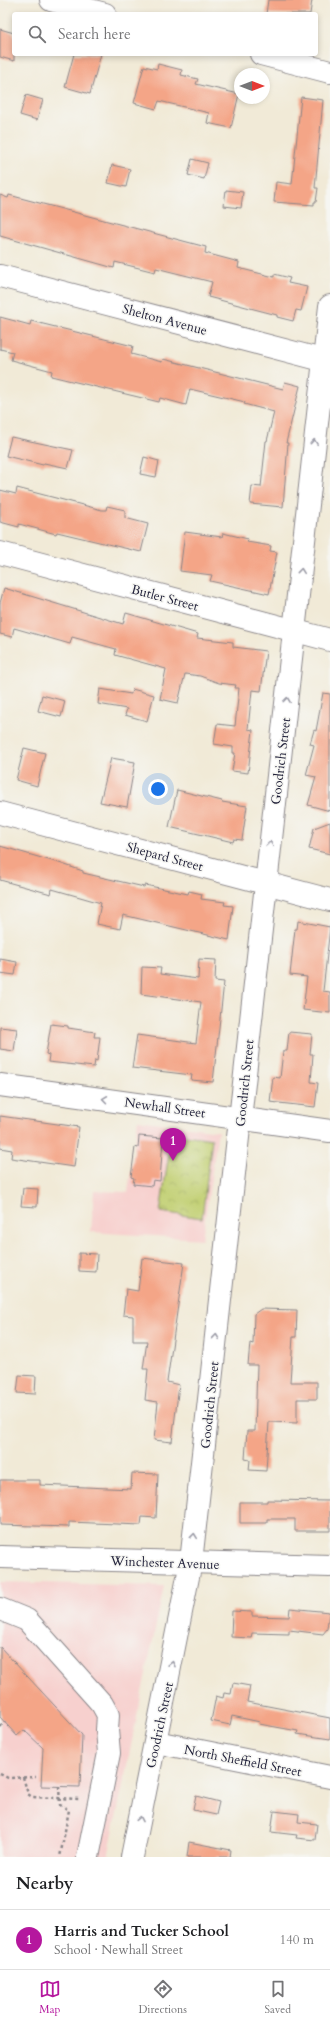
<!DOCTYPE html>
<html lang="en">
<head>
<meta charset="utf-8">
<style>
	body { margin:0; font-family:Cardo,serif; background:#f2f2f2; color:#202124 }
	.compass { position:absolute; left:234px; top:68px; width:36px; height:36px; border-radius:50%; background:#fff; box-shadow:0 2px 6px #0003; rotate:90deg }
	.you { position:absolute; left:158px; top:789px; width:14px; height:14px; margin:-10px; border:3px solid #fff; border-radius:50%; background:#1a73e8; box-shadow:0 0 0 6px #1a73e833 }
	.badge { display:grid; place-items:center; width:26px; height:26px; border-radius:50%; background:#b5179e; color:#fff; font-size:13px; font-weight:700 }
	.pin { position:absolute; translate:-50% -33px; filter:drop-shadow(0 1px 2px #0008) }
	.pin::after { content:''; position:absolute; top:21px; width:14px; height:12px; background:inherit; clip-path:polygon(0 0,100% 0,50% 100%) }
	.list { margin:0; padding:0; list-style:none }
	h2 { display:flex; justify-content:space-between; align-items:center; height:52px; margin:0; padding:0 16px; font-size:17px }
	h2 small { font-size:13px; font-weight:400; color:#757577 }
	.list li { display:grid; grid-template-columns:26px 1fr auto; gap:12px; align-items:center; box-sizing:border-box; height:60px; padding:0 16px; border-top:1px solid #e0e0e0 }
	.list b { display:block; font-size:15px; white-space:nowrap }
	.list p { margin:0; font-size:13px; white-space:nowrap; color:#757577 }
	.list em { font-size:13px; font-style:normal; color:#757577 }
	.icon { flex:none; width:22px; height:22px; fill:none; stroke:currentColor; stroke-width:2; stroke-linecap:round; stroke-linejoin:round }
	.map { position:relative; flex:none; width:330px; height:1857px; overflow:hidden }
	.search { position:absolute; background:#fff; box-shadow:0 2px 6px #0003; left:12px; right:12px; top:12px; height:44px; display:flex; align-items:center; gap:10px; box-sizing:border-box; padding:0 14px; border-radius:4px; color:#757577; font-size:15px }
	.sheet { height:112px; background:#fff }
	nav { display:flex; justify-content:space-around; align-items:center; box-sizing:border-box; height:56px; border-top:1px solid #e0e0e0; background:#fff; font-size:11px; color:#757577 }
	nav a { display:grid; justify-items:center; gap:2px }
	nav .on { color:#b5179e }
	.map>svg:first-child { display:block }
	.built { fill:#f7d0ce }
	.park { fill:url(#park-crowns); stroke:#727856 }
	.building { fill:#f4a587 }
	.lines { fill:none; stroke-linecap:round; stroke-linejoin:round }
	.minor-casing { stroke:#8a8689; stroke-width:24 }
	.major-casing { stroke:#8a8689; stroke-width:24 }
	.path { stroke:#8a8689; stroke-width:2.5; stroke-dasharray:3 3; stroke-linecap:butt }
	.minor { stroke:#fff; stroke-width:22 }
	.major { stroke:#fff; stroke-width:22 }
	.oneway { stroke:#9c9ca7 }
	.labels { text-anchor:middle; stroke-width:3; stroke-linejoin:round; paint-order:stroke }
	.street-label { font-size:13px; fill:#22223b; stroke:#f6f6f2 }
</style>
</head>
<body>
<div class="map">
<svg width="330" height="1857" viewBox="0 0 330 1857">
	<defs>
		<pattern id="park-crowns" width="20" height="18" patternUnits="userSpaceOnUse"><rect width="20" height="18" fill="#c1cf71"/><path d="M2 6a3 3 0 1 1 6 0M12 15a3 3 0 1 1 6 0" fill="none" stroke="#a6b163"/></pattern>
	</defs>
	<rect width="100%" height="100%" fill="#f6f6f2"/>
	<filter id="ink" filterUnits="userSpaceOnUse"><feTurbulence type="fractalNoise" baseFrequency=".025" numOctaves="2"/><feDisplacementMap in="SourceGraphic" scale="8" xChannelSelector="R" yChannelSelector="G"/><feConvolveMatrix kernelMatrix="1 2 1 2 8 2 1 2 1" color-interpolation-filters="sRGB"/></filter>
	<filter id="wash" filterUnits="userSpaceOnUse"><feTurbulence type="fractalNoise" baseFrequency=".012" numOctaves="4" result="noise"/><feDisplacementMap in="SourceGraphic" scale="16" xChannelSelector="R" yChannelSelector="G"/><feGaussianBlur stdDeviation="0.9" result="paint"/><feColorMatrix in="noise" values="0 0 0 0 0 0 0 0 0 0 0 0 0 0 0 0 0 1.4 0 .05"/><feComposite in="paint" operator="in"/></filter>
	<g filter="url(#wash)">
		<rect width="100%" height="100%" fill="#f1ead7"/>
		<g class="built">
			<path d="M138,1120L218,1131L202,1239L91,1232L94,1191L128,1192Z"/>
			<path d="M0,1582L164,1586L108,1857H0Z"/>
		</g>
		<path class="park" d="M172,1133L212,1139L202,1218L160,1212Z"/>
		<g id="blocks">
			<g class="building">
				<path d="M268,0H312L310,14H266Z"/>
				<path d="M0,29L14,33V61L0,57Z"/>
				<path d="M74,54H101L90,94L65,87Z"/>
				<path d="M158,64L182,70L181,75L198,79L196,84L239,94L231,128L207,123L209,113L159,101L156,109L134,103L144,66L157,69Z"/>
				<path d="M26,95L43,100L37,120L20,115Z"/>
				<path d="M301,97L323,100L315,188H318L316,202H314V205L274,202L276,182L292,184Z"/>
				<path d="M192,159L208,163L204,179L188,175Z"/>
				<path d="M112,165L130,169L126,187L108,183Z"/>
				<path d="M226,190L243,192L241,208L224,206Z"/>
				<path d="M0,195L8,198L9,195L206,247L205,253L239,262L238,268L274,277V274L290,278L288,283L307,287L301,311L296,310L293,321L277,317V315L208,297L212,282L156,268L155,272L115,262L114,268L0,236Z"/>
				<path d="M0,317L30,325L31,321L133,346L131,354L162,362L163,359L283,389L285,382L300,386L286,443H288L283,507L250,504L252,486L261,487L266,441H267L274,412L244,404L245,402L190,389L186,405L160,398L159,402L51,376L52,371L11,360L13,352L0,349Z"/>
				<path d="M11,437L73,450L68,468L44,463L43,465L6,456Z"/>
				<path d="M144,457L159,461L156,477L140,474Z"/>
				<path d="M17,488L102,510H106L107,506L125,510V518L148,524L141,552L57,532L56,534L19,524V527L0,522V490L16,494Z"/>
				<path d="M185,532L222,537L223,533L248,539L247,542L271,546L270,551L277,552L269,594L210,581L212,575L180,571Z"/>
				<path d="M4,588L123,624L126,613L198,634L197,638L233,642V647L266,651L261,691L252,690L248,729L253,730L248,773L232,771L235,753H233V747L214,744L217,724L235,726L239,688H235L236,685L219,683L200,676L185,674L178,703L160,699L166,669L115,655L116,649L72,637L70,644L14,628L12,637L0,634V603Z"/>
				<path d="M100,689L131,694L132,689L154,695L147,721L125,715L127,709L98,704Z"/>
				<path d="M323,693L330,694V811L308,805L316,777L306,775L314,745L310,744L314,730L316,731Z"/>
				<path d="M42,695L65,701L61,717L38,711Z"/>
				<path d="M24,748L45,753L37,786L16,780Z"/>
				<path d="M111,758L135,762L127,807L100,802Z"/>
				<path d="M177,790L222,801V802L247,806L242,840L234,839L233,842L169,827Z"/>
				<path d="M330,822V854L309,849L314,828Z"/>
				<path d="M0,846L59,863L83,871V873L144,887L145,885L188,894L189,891L202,894L201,899L225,902L224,905L233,906L229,940L123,915L120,929L97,924L101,903L52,889L51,894L0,880Z"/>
				<path d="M298,921L330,927L323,991L330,992V1013L303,1010L307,977L290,975L295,929H297Z"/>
				<path d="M0,959L17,962L15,975L0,973Z"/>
				<path d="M199,959L216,960L215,981L224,982L213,1082L191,1080L192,1075L132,1068L137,1035L196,1043L201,1002L141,994L142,967L161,968L160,974L198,979Z"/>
				<path d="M51,1024L68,1026V1028L95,1032L94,1037H100L97,1061L95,1060L94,1067L48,1062L49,1055L46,1054Z"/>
				<path d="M0,1027L17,1029L14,1051L0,1049Z"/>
				<path d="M289,1032L312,1034L310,1054H313L311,1082L318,1083L315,1107L270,1102L273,1077L280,1078L283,1051H287Z"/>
				<path d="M0,1116L79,1127L74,1167L11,1158L12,1150L0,1148Z"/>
				<path d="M139,1136L163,1138L160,1181L153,1180L152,1186L133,1184L134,1178L131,1177L135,1147L138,1148Z"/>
				<path d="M23,1188L38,1189L37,1207L21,1206Z"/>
				<path d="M79,1253L97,1254L96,1272L79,1271Z"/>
				<path d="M142,1258L184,1263L167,1382L179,1385L172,1442L154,1440L158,1402L145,1400L148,1369H143L147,1341H133V1316L123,1315L126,1289L138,1291Z"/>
				<path d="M261,1309L297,1310L296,1337H293L290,1382H317V1399H297V1423L269,1422L266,1471L249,1470L250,1460L245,1459L247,1431H255L257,1365H248L250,1343L253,1344L254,1314Z"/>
				<path d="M19,1375L36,1376L35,1394L17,1393Z"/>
				<path d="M132,1473L158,1474L156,1518L142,1517L141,1525L69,1522V1527L0,1525V1480H40V1485L131,1489Z"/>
				<path d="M267,1500L330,1501V1531H295V1519H267V1523H240V1502H267Z"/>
				<path d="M290,1608L329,1612L327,1629L323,1634L289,1630V1634L252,1633L251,1638L231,1637L232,1611L252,1612V1616L289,1617Z"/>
				<path d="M0,1647L82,1735L80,1787L41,1786L43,1748L24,1730L17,1736L0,1717Z"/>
				<path d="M233,1683L250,1686L247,1702L330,1718V1739L297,1734L298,1731L259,1724L260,1722L232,1716L230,1725L211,1721L216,1696L223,1698L224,1693L231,1694Z"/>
				<path d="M196,1796L219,1802L216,1815L193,1810Z"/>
				<path d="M274,1811L299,1814L298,1822L317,1824L315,1840L296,1838L297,1835L271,1832Z"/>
				<path d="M189,1842L231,1850L230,1857H187Z"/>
			</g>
		</g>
	</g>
	<g filter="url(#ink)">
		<use href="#blocks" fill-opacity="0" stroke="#8a8689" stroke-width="1"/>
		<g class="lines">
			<g class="minor-casing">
				<g id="minor">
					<path d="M51,0L105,14"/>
					<path d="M261,54L330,72"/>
					<path d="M0,276L330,362"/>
					<path d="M0,553L330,640"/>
					<path d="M0,813L330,900"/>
					<path d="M0,1085L330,1131"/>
					<path d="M0,1557L330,1566"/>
					<path d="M0,1609L27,1620L102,1704L108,1715L107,1730L109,1753L88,1857"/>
					<path d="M156,1742L330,1777"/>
				</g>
			</g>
			<g class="major-casing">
				<path id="major" d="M132,1857L191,1562L330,306"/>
			</g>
			<g class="path">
				<path d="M0,1727L5,1722"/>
				<path d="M0,1774L8,1778L36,1777"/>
				<path d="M23,1777L28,1794L32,1797L81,1799"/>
				<path d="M59,1786L60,1805L69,1810L60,1857"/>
			</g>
			<use href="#minor" class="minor"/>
			<use href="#major" class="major"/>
		</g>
		<defs><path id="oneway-chevron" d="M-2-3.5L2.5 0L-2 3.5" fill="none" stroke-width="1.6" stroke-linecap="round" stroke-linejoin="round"/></defs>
		<g class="oneway">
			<use href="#oneway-chevron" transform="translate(314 442) rotate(-84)"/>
			<use href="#oneway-chevron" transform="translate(301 571) rotate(-84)"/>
			<use href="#oneway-chevron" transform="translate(287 700) rotate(-83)"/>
			<use href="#oneway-chevron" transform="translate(270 844) rotate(-83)"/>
			<use href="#oneway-chevron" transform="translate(105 1099) rotate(-172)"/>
			<use href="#oneway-chevron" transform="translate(216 1337) rotate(-84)"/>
			<use href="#oneway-chevron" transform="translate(194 1536) rotate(-84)"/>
			<use href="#oneway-chevron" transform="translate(172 1664) rotate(-78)"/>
			<use href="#oneway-chevron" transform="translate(140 1819) rotate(-79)"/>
		</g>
	</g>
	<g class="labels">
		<g class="street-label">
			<text transform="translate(165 319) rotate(15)" y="5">Shelton Avenue</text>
			<text transform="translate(165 597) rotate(15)" y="5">Butler Street</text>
			<text transform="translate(280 761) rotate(-83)" y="5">Goodrich Street</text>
			<text transform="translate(165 856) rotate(15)" y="5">Shepard Street</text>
			<text transform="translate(244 1083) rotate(-84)" y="5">Goodrich Street</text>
			<text transform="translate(165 1107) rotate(8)" y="5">Newhall Street</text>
			<text transform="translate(209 1405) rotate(-84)" y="5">Goodrich Street</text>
			<text transform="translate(165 1562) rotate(2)" y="5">Winchester Avenue</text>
			<text transform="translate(159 1725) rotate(-78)" y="5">Goodrich Street</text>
			<text transform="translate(243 1760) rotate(11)" y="5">North Sheffield Street</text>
		</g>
	</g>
</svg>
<svg class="compass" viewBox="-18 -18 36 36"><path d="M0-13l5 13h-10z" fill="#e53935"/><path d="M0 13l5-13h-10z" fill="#757577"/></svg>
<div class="you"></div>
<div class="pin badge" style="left:173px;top:1161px">1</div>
<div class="search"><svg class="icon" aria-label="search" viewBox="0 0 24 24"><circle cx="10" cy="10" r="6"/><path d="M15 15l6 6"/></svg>Search here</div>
</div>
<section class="sheet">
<h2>Nearby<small></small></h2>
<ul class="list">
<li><span class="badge">1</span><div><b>Harris and Tucker School</b><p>School · Newhall Street</p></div><em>140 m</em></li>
</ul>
</section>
<nav>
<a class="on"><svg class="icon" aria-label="map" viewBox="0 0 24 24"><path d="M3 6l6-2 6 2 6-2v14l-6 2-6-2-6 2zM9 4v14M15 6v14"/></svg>Map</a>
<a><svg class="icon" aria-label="directions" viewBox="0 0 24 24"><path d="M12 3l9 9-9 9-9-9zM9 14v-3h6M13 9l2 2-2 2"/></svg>Directions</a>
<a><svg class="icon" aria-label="saved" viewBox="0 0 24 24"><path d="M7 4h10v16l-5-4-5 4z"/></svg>Saved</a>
</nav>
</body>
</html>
